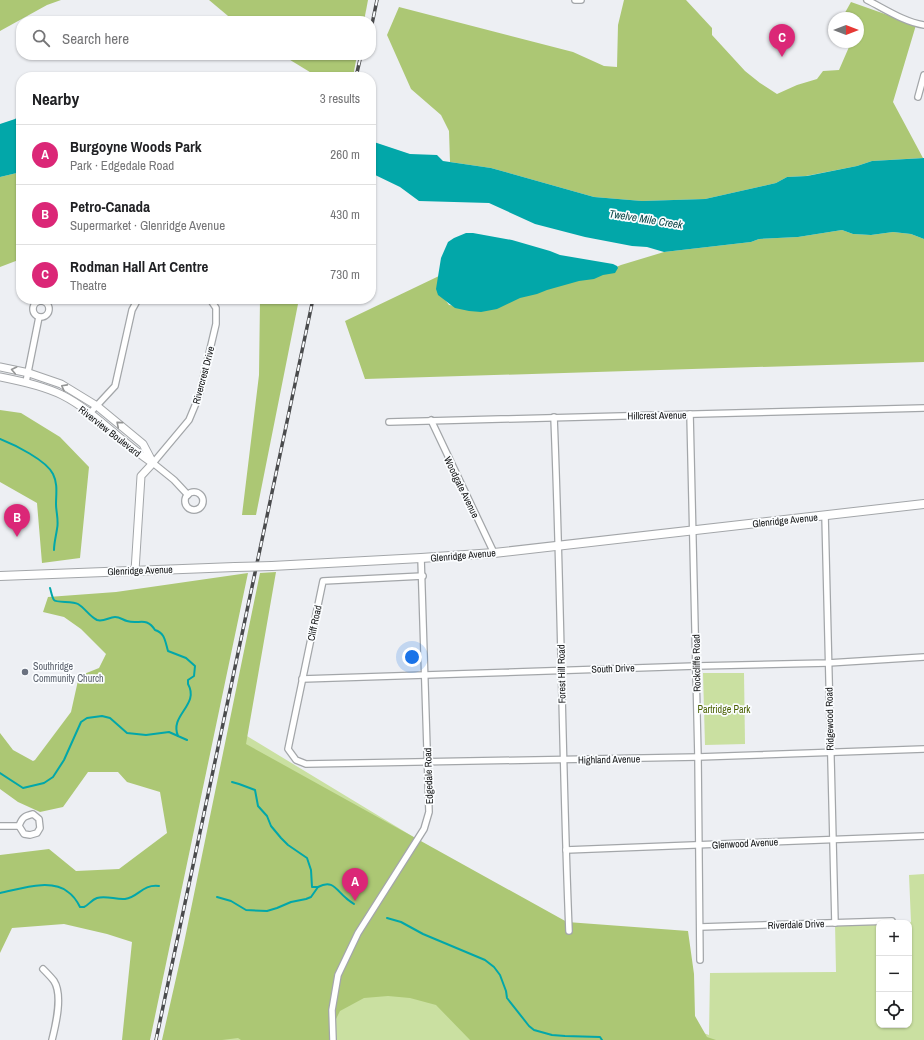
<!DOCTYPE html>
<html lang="en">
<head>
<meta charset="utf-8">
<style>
	body { margin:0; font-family:"Archivo Narrow",sans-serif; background:#f2f2f2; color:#202124 }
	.controls { position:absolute; right:12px; bottom:12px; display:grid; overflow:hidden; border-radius:8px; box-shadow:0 1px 3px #0004 }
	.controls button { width:36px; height:36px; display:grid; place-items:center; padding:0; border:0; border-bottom:1px solid #e0e0e0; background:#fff; color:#202124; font:20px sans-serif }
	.compass { position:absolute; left:828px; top:12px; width:36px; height:36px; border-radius:50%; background:#fff; box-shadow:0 1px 3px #0004; rotate:90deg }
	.you { position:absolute; left:412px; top:657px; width:14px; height:14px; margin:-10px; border:3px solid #fff; border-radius:50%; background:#1a73e8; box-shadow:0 0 0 6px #1a73e833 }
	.badge { display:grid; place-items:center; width:26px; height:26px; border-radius:50%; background:#db2777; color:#fff; font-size:13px; font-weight:700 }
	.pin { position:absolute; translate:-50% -33px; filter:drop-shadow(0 1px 2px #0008) }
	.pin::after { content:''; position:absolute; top:21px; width:14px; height:12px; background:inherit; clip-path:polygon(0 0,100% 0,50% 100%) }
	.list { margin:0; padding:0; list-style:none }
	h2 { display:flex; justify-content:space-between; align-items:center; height:52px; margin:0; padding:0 16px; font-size:17px }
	h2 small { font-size:13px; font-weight:400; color:#757577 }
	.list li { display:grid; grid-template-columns:26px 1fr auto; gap:12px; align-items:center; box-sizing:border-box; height:60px; padding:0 16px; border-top:1px solid #e0e0e0 }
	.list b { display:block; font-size:15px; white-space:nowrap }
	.list p { margin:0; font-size:13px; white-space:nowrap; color:#757577 }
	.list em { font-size:13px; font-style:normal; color:#757577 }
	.icon { flex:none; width:22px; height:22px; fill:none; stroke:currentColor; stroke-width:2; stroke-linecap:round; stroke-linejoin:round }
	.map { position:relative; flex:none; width:924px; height:1040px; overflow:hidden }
	.search { position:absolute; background:#fff; box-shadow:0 1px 3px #0004; left:16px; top:16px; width:360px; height:44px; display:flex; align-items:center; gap:10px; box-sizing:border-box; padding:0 14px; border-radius:16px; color:#757577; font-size:15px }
	.panel { position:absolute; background:#fff; box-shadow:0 1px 3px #0004; left:16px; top:72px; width:360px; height:232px; border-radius:16px }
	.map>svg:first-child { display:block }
	.green { fill:#cae0a1 }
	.forest { fill:#acc774 }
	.water { fill:#02a7a9 }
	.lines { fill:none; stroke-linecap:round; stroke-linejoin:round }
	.stream { stroke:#02a7a9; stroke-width:2 }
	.minor-casing { stroke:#a3a6a9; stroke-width:8 }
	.tertiary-casing { stroke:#a3a6a9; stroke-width:9 }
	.secondary-casing { stroke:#a3a6a9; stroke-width:10 }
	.minor { stroke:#fff; stroke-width:5.5 }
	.tertiary { stroke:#fff; stroke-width:7 }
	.secondary { stroke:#fff; stroke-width:8 }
	.rail-casing { stroke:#4a4b4d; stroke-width:3.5 }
	.rail { stroke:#fbfdff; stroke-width:2; stroke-dasharray:6; stroke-linecap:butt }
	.secondary-bridge-casing { stroke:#a3a6a9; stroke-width:10; stroke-linecap:butt }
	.secondary-bridge { stroke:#fff; stroke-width:8 }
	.oneway { stroke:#949595 }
	.worship-dot { fill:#6b7280; stroke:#fbfdff; stroke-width:1.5 }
	.labels { text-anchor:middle; stroke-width:3.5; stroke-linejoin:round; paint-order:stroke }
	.street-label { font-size:10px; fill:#121314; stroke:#fbfdff }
	.worship-label { font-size:10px; fill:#5b616d; stroke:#fbfdff; text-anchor:start }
	.park-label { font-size:10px; fill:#4a6000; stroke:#fbfdff }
	.water-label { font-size:11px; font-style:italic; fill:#0a4647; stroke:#fbfdff }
</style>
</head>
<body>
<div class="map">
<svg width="924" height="1040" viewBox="0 0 924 1040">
	<rect width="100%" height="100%" fill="#edeff3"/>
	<g class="green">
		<path d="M703,673H744L745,744L705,745Z"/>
		<path d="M237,730L473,873L664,1019L709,1035L710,973L836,972L835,923L879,924V1025H909V923H901L911,922L909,875L924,874V1040H174Z"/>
	</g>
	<g class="forest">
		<path d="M0,0H61L47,5L0,31Z"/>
		<path d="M209,0H368L364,21H234Z"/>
		<path d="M624,0H686L712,28V35L745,71L760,83L777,94L797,85L817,79L823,71L839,70L849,47L846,42H858V18H842L851,2L916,25L893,102L923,158L872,161L857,166L806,176L787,177L776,183L705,199L642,201L594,197L491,168L450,162L449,131L441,115L411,89L387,35L399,7L573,52L604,66L617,67L618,25Z"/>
		<path d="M282,55H357L353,77H318Z"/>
		<path d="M21,172V259L0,267V177Z"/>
		<path d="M842,230L853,234L871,235L893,232L911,234L924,239V362L365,379L345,321L439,276V291L449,305L457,306L590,278L621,265L664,252L751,242L759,239L798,237Z"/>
		<path d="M260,299H299L256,515H242L259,375Z"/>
		<path d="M0,410L21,413L60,437L89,467L80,558L42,563L37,503L0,482Z"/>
		<path d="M276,572L246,744L567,922L688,931L694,974L695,1016L707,1037L716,1040H470L436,1005L410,998L388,996L364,998L340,1011L332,1027L336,1040H241L238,1038L222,1040H162L184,943L260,573Z"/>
		<path d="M248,573L150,1040H122L132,942L107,934L64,924L12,928L0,953V855L49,849L76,871L119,869L167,833L160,792L127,782L118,772H88L63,807L40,812L18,802L0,789V733L13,750L33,761L35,760L71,712L79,676L99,668L106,654L81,629L64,617L43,612L48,597L116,592Z"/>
	</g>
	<g class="water">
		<path d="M140,72L183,76L189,77H100L111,73Z"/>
		<path d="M21,115V172L0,177V124L15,119Z"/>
		<path d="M371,141L410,154L437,155L443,161L491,168L594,197L642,201L705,199L776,183L787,177L807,176L857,166L872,161L924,158V239L911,234L893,232L871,235L853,234L842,230L798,237L759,239L751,242L664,252L647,247L632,246L585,237L535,224L489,203L419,201L400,187L371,173Z"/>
		<path d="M466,233H473L512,240L550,251L560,255L613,264L617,266L618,268L615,273L603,275L594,279L579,281L547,290L537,294L520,298L497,309L481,312L469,311L455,308L438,295L436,289L441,258L448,242L454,238Z"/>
	</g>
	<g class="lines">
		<g class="stream">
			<path d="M0,439C15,445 46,460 53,474C58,484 56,494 56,504C56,512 59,521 57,529C56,536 54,543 54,550"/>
			<path d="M50,588C51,591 52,597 54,600C56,603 73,601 78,604C85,608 89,616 97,620C104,622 109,617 115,617C120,617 123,620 127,621C139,625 146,616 155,630C165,633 165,641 168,651L186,658L195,666L194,676L188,680V684C200,705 169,715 178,736"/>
			<path d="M0,773L23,788L44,783L53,777L64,760L81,722L87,718L102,716L110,718L127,733L146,735L169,732L187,740"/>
			<path d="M232,782L239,784L255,790L258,806L267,816L271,826L281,838L288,845L307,858L311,870L312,887H318C333,879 336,890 346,898C348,900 351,902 354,904"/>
			<path d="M0,893C20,889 51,878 68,892C74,896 77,901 80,907H84C89,905 91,900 97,898C106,895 116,900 125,899C139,897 142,884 159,886"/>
			<path d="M217,897L231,901L246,910L267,911L277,908L291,902L306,899L311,897L318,887"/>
			<path d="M387,918L401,922L423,934L485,960L494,967L500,975L506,991L507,998L529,1026L534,1030L552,1035L565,1036L600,1037L602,1040"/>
		</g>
		<g class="minor-casing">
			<g id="minor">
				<path d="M575,0H581"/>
				<path d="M867,0C885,9 904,22 924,25"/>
				<path d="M918,97L924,75"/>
				<circle cx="41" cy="309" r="8"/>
				<path d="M26,382L39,317"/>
				<path d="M90,413L115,386L132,310L138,299"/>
				<path d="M690,414L698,757L700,960"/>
				<path d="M554,417C561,589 562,760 569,931"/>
				<path d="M431,420L494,553"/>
				<path d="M389,422L924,408"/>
				<circle cx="194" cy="501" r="9"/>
				<path d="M188,495L174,480L153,463L189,420L199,396L216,324V308L210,299"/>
				<path d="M825,515L835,923"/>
				<path d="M423,576L323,581L288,749L296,760L306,764L698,757L924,749"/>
				<path d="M302,679L696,666L828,663L924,657"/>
				<path d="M33,814L39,819L40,828L37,833L30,835L24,834L19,826C22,817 25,816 33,814Z"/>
				<path d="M0,826H19"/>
				<path d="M566,850L924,836"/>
				<path d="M700,927L892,921"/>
				<path d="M43,969C47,973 51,977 54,981C63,995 56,1024 52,1040"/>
				<path d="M333,1040L332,1010L338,975L358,933L424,829L429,812L421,558"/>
			</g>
		</g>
		<g class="tertiary-casing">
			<g id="tertiary">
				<path d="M0,367L29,373L61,384L97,406L143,444L153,463"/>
				<path d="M0,377C21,381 43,386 62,395C94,411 121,442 151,462"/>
				<path d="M135,571L141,476L153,463"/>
			</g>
		</g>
		<g class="secondary-casing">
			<g id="secondary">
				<path d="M272,566L421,558L494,553L924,504"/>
				<path d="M0,576L235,567"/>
			</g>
		</g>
		<use href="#minor" class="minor"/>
		<use href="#tertiary" class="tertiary"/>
		<use href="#secondary" class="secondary"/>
		<g class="rail-casing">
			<g id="rail">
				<path d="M371,29L377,0"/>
				<path d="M356,77L361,55"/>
				<path d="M156,1040L313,299"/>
			</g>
		</g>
		<use href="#rail" class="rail"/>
		<g class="secondary-bridge-casing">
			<path id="secondary-bridge" d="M235,567L272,566"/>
		</g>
		<use href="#secondary-bridge" class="secondary-bridge"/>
	</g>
	<defs><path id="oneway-chevron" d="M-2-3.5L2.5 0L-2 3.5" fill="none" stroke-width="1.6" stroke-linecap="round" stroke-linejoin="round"/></defs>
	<g class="oneway">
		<use href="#oneway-chevron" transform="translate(14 370) rotate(-168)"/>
		<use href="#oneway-chevron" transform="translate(64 387) rotate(-152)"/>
		<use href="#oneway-chevron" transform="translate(119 424) rotate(-140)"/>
	</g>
	<circle class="worship-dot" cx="25" cy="672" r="4"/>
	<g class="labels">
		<g class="street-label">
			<text transform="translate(203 375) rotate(-75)" y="4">Rivercrest Drive</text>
			<text transform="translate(657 415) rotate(-1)" y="4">Hillcrest Avenue</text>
			<text transform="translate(110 431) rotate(38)" y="4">Riverview Boulevard</text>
			<text transform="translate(462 487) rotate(64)" y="4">Woodgate Avenue</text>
			<text transform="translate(785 520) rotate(-6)" y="4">Glenridge Avenue</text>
			<text transform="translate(463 555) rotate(-5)" y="4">Glenridge Avenue</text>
			<text transform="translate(140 570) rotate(-2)" y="4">Glenridge Avenue</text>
			<text transform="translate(314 623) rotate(-78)" y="4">Cliff Road</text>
			<text transform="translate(696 663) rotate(-91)" y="4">Rockcliffe Road</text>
			<text transform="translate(613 668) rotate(-2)" y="4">South Drive</text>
			<text transform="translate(561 674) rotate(-91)" y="4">Forest Hill Road</text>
			<text transform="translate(829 719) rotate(-91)" y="4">Ridgewood Road</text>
			<text transform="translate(609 759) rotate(-1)" y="4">Highland Avenue</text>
			<text transform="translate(428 776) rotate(-92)" y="4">Edgedale Road</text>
			<text transform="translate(745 843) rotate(-3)" y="4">Glenwood Avenue</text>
			<text transform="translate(796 924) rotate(-2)" y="4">Riverdale Drive</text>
		</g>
		<g class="worship-label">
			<text x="33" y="670">Southridge<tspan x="33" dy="12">Community Church</tspan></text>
		</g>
		<g class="park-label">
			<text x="724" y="713">Partridge Park</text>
		</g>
		<g class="water-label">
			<text transform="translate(646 219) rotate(9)" y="4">Twelve Mile Creek</text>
		</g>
	</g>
</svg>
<div class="controls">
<button>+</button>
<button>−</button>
<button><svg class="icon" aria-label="locate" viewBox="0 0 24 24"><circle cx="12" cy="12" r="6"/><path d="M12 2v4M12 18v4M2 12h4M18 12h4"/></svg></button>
</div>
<svg class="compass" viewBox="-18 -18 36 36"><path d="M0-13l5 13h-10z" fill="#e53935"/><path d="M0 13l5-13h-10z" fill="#757577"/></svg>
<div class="you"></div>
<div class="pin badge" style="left:355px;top:901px">A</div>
<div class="pin badge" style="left:17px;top:537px">B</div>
<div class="pin badge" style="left:782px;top:57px">C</div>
<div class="search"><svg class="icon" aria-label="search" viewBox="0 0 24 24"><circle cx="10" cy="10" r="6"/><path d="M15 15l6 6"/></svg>Search here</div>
<section class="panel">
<h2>Nearby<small>3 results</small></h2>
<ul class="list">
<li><span class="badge">A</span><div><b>Burgoyne Woods Park</b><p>Park · Edgedale Road</p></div><em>260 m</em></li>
<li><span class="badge">B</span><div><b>Petro-Canada</b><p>Supermarket · Glenridge Avenue</p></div><em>430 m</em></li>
<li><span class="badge">C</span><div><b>Rodman Hall Art Centre</b><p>Theatre</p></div><em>730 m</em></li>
</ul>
</section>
</div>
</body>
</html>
